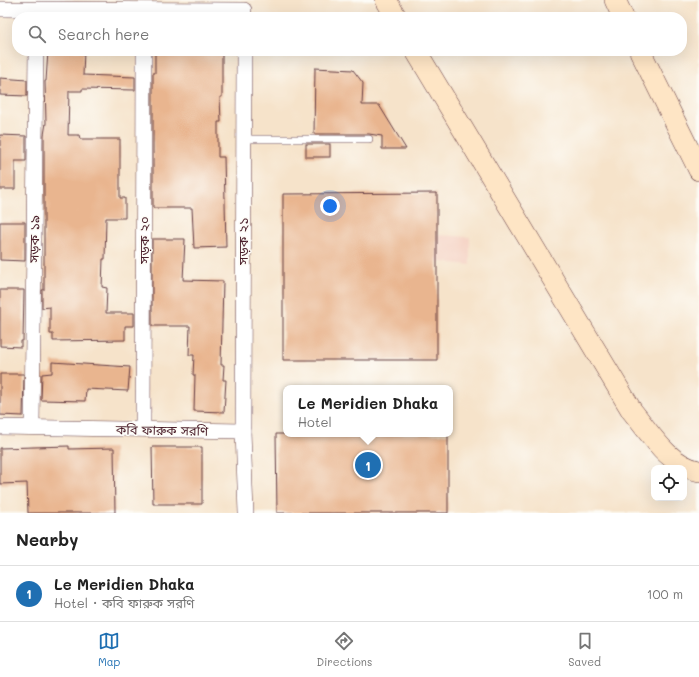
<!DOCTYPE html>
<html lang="en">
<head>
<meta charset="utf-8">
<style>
	body { margin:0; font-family:Mali,"Noto Sans Bengali",sans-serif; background:#f2f2f2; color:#222 }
	.controls { position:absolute; right:12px; bottom:12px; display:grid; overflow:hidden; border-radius:8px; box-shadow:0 4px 16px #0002 }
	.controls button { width:36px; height:36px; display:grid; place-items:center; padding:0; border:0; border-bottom:1px solid #e0e0e0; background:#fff; color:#222; font:20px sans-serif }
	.you { position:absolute; left:330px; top:206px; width:14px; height:14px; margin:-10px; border:3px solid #fff; border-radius:50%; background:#1a73e8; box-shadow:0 0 0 6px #1a73e833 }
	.badge { display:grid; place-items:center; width:26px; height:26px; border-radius:50%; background:#1f6fb2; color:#fff; font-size:13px; font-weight:700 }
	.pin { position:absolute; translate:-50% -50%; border:2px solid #fff; box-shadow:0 1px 4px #0006 }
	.popup { position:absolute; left:283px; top:385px; width:170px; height:52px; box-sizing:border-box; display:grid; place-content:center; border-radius:8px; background:#fff; filter:drop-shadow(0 1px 3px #0005); font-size:13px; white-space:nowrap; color:#767676 }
	.popup b { font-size:15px; color:#222 }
	.popup::after { content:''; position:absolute; left:50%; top:100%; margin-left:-8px; border:8px solid transparent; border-top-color:#fff }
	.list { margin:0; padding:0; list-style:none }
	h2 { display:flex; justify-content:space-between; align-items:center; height:52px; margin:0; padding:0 16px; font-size:17px }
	h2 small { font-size:13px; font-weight:400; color:#767676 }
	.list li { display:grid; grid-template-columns:26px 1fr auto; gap:12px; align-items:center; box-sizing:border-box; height:56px; padding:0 16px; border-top:1px solid #e0e0e0 }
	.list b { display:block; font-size:15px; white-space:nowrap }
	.list p { margin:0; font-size:13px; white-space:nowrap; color:#767676 }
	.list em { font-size:13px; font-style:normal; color:#767676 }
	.icon { flex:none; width:22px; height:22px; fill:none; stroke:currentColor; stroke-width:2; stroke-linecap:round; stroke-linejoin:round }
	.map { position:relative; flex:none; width:699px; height:513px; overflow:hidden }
	.search { position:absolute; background:#fff; box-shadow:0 4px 16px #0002; left:12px; right:12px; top:12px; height:44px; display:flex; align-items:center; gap:10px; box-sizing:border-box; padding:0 14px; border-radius:16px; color:#767676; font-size:15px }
	.sheet { height:108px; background:#fff }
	nav { display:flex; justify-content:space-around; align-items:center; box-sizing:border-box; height:56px; border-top:1px solid #e0e0e0; background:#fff; font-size:11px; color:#767676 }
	nav a { display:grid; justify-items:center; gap:2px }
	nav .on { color:#1f6fb2 }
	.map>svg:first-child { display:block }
	.built { fill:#f5d2c3 }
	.building { fill:#e9b58f }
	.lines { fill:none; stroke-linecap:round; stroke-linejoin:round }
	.lane-casing { stroke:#643c43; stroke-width:8 }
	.street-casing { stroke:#643c43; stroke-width:16 }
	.secondary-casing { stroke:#643c43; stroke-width:22 }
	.lane { stroke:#fff; stroke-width:7 }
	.street { stroke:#fff; stroke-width:15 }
	.secondary { stroke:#fee5c5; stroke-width:21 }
	.labels { text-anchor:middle; stroke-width:3; stroke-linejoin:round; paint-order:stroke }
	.street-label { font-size:13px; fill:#4a1f2b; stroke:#fdfcf7 }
</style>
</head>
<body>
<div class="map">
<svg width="699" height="513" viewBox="0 0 699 513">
	<rect width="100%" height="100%" fill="#fdfcf7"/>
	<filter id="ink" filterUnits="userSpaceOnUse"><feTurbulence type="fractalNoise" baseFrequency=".025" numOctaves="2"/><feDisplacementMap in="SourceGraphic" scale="8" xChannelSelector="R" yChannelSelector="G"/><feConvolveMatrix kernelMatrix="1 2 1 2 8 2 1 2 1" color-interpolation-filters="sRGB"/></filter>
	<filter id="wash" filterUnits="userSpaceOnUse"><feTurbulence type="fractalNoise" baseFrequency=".012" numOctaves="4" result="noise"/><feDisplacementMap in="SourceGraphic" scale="16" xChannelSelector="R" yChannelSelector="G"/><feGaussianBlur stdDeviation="0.9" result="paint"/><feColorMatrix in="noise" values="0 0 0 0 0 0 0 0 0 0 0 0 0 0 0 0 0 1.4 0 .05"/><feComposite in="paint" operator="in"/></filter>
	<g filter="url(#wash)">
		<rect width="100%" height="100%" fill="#f6e3ca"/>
		<path class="built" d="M437,235L470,237V265L435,261Z"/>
		<g id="blocks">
			<g class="building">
				<path d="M48,51H84L83,75L135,77V90L82,89V91H69L68,135H79L80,139H120V198H125V218H106L105,259H103L102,287L107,288L106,313H134V326H125V340L53,341V334H50V307L42,308V290H44V135L46,123L45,81H46Z"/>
				<path d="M197,51H222V97H220L221,122H218V157H224L226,247L194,248L192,208H153V73H155V52Z"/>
				<path d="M315,68L353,70L363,83L362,105H379L406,149H382V136L369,134H314Z"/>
				<path d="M0,78L27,80V96L0,95Z"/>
				<path d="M0,135L26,136V161H15V189H0Z"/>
				<rect x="306" y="144" width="24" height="13"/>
				<path d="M437,193V360H283V194Z"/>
				<path d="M0,222H25V261L0,260Z"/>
				<path d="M152,239H185L183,280L223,281L221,365H224L223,380H226L224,412L194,411L195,375H193L194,355H189L190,326H152Z"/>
				<path d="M0,290H24L23,341H21V347L0,346Z"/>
				<path d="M52,362L130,367L128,391L86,389L85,401L41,400L42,374L52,373Z"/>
				<path d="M0,374H24L23,416L0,415Z"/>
				<path d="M276,434H448V513H277Z"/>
				<path d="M69,446V449L114,448L115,513H28L27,483L0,484V448Z"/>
				<path d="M152,447H202V504H153Z"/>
			</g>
		</g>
	</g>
	<g filter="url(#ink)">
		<use href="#blocks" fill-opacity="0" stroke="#643c43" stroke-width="1"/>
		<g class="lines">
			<g class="lane-casing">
				<path id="lane" d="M243,139H369"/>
			</g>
			<g class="street-casing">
				<g id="street">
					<path d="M0,9L244,10"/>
					<path d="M244,51L243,431L246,513"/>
					<path d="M0,427L243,431"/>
					<path d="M32,427L36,51"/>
					<path d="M143,429L144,51"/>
				</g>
			</g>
			<g class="secondary-casing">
				<g id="secondary">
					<path d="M386,0L396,17"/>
					<path d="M615,0L623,17"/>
					<path d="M416,51L632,411C650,433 669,466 699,471"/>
					<path d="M640,51L699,170"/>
				</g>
			</g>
			<use href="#lane" class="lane"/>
			<use href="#street" class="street"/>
			<use href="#secondary" class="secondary"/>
		</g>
	</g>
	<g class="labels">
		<g class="street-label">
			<text transform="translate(34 239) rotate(-89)" y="5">সড়ক ১৯</text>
			<text transform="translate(144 240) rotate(-90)" y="5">সড়ক ২০</text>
			<text transform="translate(243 241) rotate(-90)" y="5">সড়ক ২১</text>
			<text transform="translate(162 430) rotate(1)" y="5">কবি ফারুক সরণি</text>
		</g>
	</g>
</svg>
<div class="controls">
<button><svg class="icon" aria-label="locate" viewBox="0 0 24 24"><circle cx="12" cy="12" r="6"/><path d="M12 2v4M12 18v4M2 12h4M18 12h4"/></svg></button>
</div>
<div class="you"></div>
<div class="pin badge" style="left:368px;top:465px">1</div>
<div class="popup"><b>Le Meridien Dhaka</b>Hotel</div>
<div class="search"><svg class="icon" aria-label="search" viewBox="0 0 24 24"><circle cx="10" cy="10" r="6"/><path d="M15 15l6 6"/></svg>Search here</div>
</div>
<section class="sheet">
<h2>Nearby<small></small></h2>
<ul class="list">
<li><span class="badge">1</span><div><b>Le Meridien Dhaka</b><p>Hotel · কবি ফারুক সরণি</p></div><em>100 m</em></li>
</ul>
</section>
<nav>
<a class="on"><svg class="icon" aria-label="map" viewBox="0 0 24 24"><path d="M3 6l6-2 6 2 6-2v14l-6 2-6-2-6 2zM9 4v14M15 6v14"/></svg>Map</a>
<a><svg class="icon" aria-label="directions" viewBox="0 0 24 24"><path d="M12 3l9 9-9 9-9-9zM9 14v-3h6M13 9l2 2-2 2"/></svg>Directions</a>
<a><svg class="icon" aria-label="saved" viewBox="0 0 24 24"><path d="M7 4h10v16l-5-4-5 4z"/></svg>Saved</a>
</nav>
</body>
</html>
